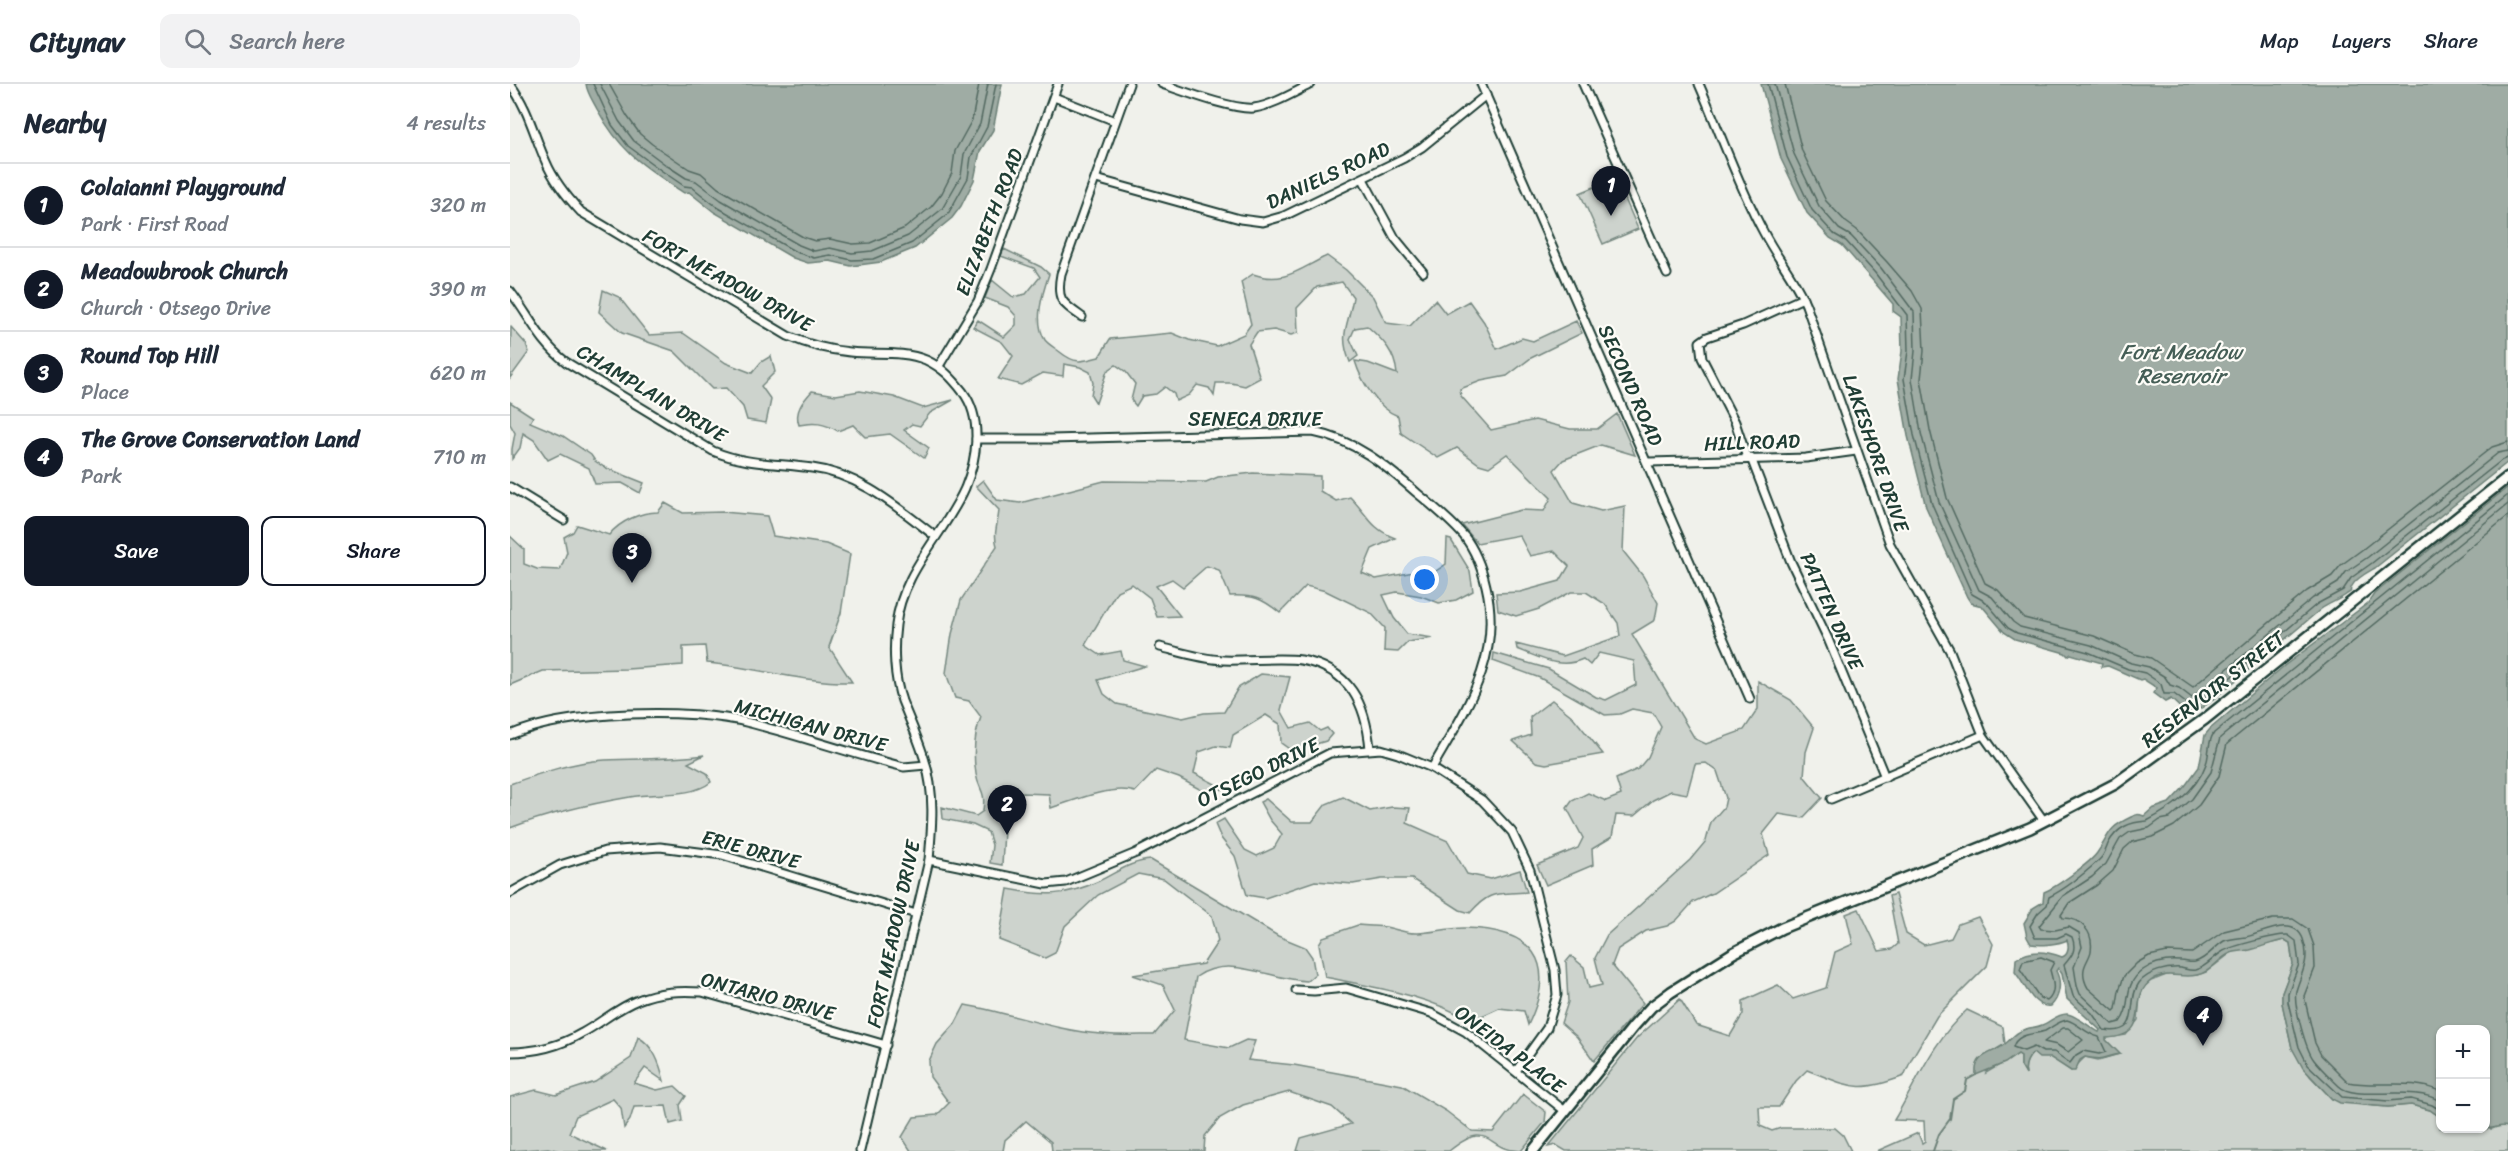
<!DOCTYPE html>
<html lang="en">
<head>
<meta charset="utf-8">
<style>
	body { margin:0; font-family:Sriracha,sans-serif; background:#f2f2f3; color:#1f2937 }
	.controls { position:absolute; right:18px; bottom:18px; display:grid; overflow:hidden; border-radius:12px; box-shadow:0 2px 4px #0004 }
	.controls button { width:54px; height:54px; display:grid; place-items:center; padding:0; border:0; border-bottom:2px solid #e0e1e3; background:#fff; color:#1f2937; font:30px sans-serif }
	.you { position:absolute; left:915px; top:496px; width:21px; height:21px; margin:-15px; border:4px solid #fff; border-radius:50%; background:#1a73e8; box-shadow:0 0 0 9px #1a73e833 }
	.badge { display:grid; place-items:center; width:39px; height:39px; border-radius:50%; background:#111827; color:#fff; font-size:20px; font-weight:700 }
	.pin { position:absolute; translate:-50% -50px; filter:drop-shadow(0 2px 3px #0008) }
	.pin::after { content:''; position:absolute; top:32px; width:21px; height:18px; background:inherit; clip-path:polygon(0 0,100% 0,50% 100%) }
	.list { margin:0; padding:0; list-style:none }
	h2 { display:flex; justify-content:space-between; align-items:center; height:78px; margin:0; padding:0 24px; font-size:26px }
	h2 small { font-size:20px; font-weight:400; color:#747a83 }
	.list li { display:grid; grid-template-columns:39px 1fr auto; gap:18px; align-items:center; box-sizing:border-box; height:84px; padding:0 24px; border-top:2px solid #e0e1e3 }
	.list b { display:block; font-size:22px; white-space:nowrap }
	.list p { margin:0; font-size:20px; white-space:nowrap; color:#747a83 }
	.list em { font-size:20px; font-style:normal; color:#747a83 }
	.actions { display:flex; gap:12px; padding:18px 24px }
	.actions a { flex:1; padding:14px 0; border:2px solid #111827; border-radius:12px; text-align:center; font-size:21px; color:#111827 }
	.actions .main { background:#111827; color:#fff }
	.icon { flex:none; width:33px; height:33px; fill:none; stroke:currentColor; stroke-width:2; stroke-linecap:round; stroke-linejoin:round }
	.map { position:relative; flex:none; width:1998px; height:1067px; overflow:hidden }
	header { display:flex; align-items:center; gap:36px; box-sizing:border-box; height:84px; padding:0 30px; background:#fff; border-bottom:2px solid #e0e1e3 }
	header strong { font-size:28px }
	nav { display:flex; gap:33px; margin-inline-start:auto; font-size:21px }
	.search { width:420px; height:54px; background:#f2f2f3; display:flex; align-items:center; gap:15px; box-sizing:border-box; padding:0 21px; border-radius:12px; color:#747a83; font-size:22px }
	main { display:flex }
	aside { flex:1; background:#fff }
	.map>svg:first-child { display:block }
	.green { fill:#cdd3cd; stroke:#768880; stroke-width:1.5 }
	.water { fill:#9faca4; stroke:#6c8077; stroke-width:1.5 }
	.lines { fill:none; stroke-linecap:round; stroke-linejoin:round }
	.shore { stroke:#526961; stroke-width:1.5 }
	.stream { stroke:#6c8077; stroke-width:2 }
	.street-casing { stroke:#1f3d34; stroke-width:11 }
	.secondary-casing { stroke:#1f3d34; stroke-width:14 }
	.street { stroke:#fdfcf7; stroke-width:7 }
	.secondary { stroke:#fdfcf7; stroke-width:9 }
	.labels { text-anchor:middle; stroke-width:4.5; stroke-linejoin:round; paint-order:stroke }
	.street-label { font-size:20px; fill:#1f3d34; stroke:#fdfcf7 }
	.water-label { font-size:21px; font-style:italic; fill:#455e56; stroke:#fdfcf7 }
</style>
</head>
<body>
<header>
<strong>Citynav</strong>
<div class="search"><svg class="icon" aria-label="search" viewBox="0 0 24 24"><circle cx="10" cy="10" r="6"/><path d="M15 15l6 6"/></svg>Search here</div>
<nav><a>Map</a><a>Layers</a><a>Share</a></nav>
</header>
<main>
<aside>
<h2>Nearby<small>4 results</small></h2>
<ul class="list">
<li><span class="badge">1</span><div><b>Colaianni Playground</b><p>Park · First Road</p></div><em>320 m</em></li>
<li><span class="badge">2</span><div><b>Meadowbrook Church</b><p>Church · Otsego Drive</p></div><em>390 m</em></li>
<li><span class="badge">3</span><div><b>Round Top Hill</b><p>Place</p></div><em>620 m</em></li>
<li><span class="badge">4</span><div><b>The Grove Conservation Land</b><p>Park</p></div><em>710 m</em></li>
</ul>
<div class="actions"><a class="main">Save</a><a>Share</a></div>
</aside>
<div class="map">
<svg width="1998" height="1067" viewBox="0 0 1998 1067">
	<rect width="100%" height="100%" fill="#f0f1eb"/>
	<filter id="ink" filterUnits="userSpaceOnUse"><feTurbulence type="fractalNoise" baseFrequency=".0167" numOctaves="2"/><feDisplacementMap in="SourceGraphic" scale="12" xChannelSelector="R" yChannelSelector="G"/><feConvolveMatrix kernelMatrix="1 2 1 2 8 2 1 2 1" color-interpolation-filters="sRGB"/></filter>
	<g filter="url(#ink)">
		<g class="green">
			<path d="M1106,94L1128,145L1093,160L1070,109Z"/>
			<path d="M494,165L531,183L539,190C533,208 523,237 535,256C538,260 545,264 550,268C565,280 571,278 589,273L600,255L662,249L679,256L707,262L734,250L741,240L731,198L743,190C774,201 789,185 817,172L836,186L863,213L876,239L900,242L925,216L936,230L959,217L974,238L987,265L1012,254L1023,257L1066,237L1072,249L1021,274L997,292L971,297L950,305L951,312L981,346L1025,336L1060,345H1087L1107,330L1125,371L1091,361L1053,376L1044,386L1063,419L1091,427L1115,422L1113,467L1133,492L1148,519L1145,536L1122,550L1185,655L1196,660L1234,646L1248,625V597L1281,616L1304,644L1296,668L1294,692L1312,714L1293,734L1269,730L1253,750L1259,771L1203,809L1183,818L1166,837L1157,842L1136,847L1108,865L1102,881L1133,919L1084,977L1067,953L1051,939L1058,918L1056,878L1061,872L1074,883L1079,904L1092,901L1085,874L1097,851L1180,776L1196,757L1201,738L1214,723L1216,714L1207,687L1196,679L1185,680L1177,710L1161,707L1143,716L1124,732L1106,731L1102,753L1082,765L1083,781L1036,801L1027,781L1068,764L1073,754L1057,724L1062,717L1078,709L1096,717L1111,711L1106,695L1128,685L1138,673L1151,643L1143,629L1122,625L1110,630L1095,631L1030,594L983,577L984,569L1039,585L1086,613L1096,616L1126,601L1124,577L1089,569L1080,581L1073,575C1050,586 1029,573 1007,565L1006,560L1053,572L1110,552L1108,539L1095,520L1076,508H1061L1029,525L1006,532L988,526L986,509L1010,508L1050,497L1059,482L1044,467L1020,472L1009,451L967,459L952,441L1011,426L1034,427L1041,414L997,370L979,383L969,380L947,364L928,374L891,349L888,332C868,325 851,297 845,277L858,279L887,290C885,268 873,256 857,242L845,244L840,255L848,272L840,278C828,250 839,241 843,213L832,198L807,203L787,224L788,249L781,251L764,246L747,248L739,260L750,294L735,302L721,299H706L704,312L699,304L687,301L679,311L666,317L664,310L655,303L646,310L632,312L626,322L621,316L625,300L616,288L606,281L597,287L586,319L581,311L583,299L580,288L570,283L554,280L553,292L533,289L511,301L488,295L503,272L492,258L463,243L468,236L494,253L506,241V232L498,223L475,214L482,196L503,213L516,210L530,193L524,184L491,172Z"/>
			<path d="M93,206L109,213L139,251L173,249L216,279L242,289L251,278L261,272L265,288L251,302L261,316L256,339L237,336L233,323L216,304L202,305L164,267L112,249L89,228Z"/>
			<path d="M1,243L16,260L19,268L0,294Z"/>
			<path d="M302,307L326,311L350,307L384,313L413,324L443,316L420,329L410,342L402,340L394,346L419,364L414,374L380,350L355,353L343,341L328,347C314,339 304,338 289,341C284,327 293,317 302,307Z"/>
			<path d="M0,318L23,333L20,338L53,352L81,371L85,377L94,383L134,399L130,409L112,399L85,400L79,384L50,370L38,376L24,356L13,349L10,364L2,375V365L5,349L0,340Z"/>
			<path d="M743,389L810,392V407L826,417L840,413C858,431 860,444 885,454L862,465L852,489L866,495L909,487L923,489L936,480L937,455L941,456L960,487L963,507L946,516L929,519L911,512L887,508L873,511L884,534L897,550L923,554L898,558L888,568L874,567L875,544L861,529L816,507L796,502L770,529C752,514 743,511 720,512L709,486L697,482L673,503L662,495L646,502L670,532L647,533L640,514L622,500L607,507L575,561L590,571L611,567L613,576L635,582L588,596L594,610L607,620L673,634L694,629L714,628L728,604L751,590L780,593L771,626L781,644L800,639L810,647L817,644L822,650L816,657L782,667L771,659L770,640L756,631L723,651L720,664L706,662L689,668L684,689L707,701L727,704L693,707L669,694L646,686L625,708C603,700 563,717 541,724L539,710L511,709L495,730L492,781L480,779L482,761L478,748L463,741L433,735L432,723L466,732L473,727C476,705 469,708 466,690C463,671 464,651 471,633L459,617L445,614L436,589L442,550L451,516L487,462C483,449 488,440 489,426L466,402L473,396L487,416L510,419L594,397L696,398L708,393Z"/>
			<path d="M155,419L173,429L213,428L257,432L263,452L316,460L340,470L331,529L319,563L342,598C293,599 245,583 197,579L195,562L173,563V581L117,585L33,587L0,601V452L14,465V480L27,485L50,486L57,468L54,453L63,448L67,441L99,451C110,437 131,428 148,428Z"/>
			<path d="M1042,616L1063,633L1093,670L1036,680L1026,678L1003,657L1021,651L1020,633Z"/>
			<path d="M194,671L178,679L197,689L201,698C181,714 145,708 120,713C79,720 40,729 0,744V700C31,689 62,678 95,676C129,674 161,676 194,671Z"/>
			<path d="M833,713L860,727L882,723L900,724L897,739L938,757L957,790L981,795L1010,786L1017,808C987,811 981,805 960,829L950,826L902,795H872L843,800L805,797L755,814L737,811L725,772L711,754L705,740L714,735L735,766L747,772L764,764L772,750L760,736L750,718L756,715L782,738H802L816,720Z"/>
			<path d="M641,776L768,852L795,863L802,873L805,890L797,897C760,896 720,869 686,893L674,956L719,964L736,956L745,957L738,976L784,981L892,1001L936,1027L962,1047L983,1048L1013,1010L1036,1028L1035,1038L1011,1067C975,1067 981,1033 939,1067H787L791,1054L841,1040L822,1023L779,1008L733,1021L710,1034L695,1052L694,1067H542L541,1058L516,1037L495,1056L493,1067H401L392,1053L404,1033L427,1031L439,1019L420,993L419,977L427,960L445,940L455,921C501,929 546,947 592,950C610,952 627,951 644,951L665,926L653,901L623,891L693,880L708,857L702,832L654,795L628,790L588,811L555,842L545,869L535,874L489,856L498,805C534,812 554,813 589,797C606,789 621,777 641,776Z"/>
			<path d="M1385,810L1396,850L1414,861L1441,854L1448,840L1468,833L1483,860L1477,882L1427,932L1402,974L1394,992C1347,1010 1342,1003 1297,986L1286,997L1269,1023H1249L1250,1042L1262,1047L1271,1044H1325L1333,1051L1341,1067H1056L1046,1061L1038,1063L1127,954L1170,915L1186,941L1220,952L1233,930V917L1268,901L1283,915L1316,904L1325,868L1343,860L1336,830L1349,825L1369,867L1382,865L1388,860L1379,812Z"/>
			<path d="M848,841C857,842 867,842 876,843C886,845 897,850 908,849C923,848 939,844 954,844C1022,845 1049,876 1018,941L1014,927L989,924L961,937C917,911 864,903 815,893L809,860L813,853Z"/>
			<path d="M1775,856L1780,859L1783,880L1772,909V919L1782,964L1800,992L1822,1015L1853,1021L1878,1023L1901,1021L1920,1026L1930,1033V1044L1982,1045L1991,1041L1998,1043V1067H1367L1408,1049L1412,1059L1415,1057L1414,1037L1384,1036C1406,999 1424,955 1457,926L1493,943L1495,960L1485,966L1476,989L1508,970L1511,972V982L1516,990C1514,982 1517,974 1523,969L1541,973L1561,987L1575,973L1588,976L1609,970L1596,956V954L1616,951L1628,936L1630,912L1634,903L1641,897L1659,890L1687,891L1696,888L1722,868Z"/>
			<path d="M128,953C144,962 150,980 154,997L135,984L124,999L147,1006L165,1002L176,1012L170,1021L172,1037L160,1040L156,1022L124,1023L120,1036L114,1044L111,1024L103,1015L66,1032L59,1049L97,1067H50L38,1064L0,1067V1013L26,1006L46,1011L85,998L121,974Z"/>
		</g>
		<g class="water">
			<path d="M76,0H492L483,46L470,67L464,96L451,122L442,134L405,164L371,178L341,182L320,177L298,179L283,174L204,128L179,108L174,109C134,82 111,69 87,25C83,17 77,9 76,0Z"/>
			<path d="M1251,0H1998V378L1865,484C1858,488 1846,494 1842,502C1838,509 1844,506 1837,510C1830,516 1819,519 1811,525L1699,619L1679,632L1661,615L1655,618L1643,609L1647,604L1633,595L1630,596L1598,582L1591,583L1592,579L1561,570L1558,572L1555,569L1505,555L1494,548L1472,522L1461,519L1457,513L1416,423L1398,352L1388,295L1392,267L1391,233L1383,227V220L1332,161L1320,154L1297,129L1271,75Z"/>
			<path d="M1998,403V1043C1989,1040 1984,1046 1976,1044V946H1930V1033L1920,1026L1901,1021L1878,1023L1830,1019L1822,1015L1793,984L1782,964L1772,919V909L1783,880L1780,859L1775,856C1763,858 1752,863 1740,866C1734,867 1727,867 1721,869C1708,874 1702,888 1687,891C1671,895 1657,886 1642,896C1615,914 1646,952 1596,954V956L1610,970C1592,973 1596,977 1575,973L1570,976L1565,987H1561L1541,974H1529L1523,969C1517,975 1514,983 1516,991L1511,982V972L1508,970L1495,979L1466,991C1464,969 1482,971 1495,960C1502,954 1505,949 1513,946C1519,943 1526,944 1532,941C1541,938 1546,930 1557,930C1564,930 1581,944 1589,948L1590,946L1557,915L1552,890L1548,884L1546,887C1552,898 1550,913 1541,922C1523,925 1515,900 1505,888L1506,875C1521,865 1536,867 1552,873C1559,871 1559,862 1557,856C1548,860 1532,862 1521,860L1517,853L1514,839L1523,824L1533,818L1534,808C1545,804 1581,778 1587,769C1601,749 1596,745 1621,733C1627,730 1628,730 1634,732L1642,725L1659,719L1675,702L1689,683L1695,651L1700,645L1774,582L1858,519L1864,510Z"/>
		</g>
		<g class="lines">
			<g class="shore">
				<path d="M83,0L102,41L118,62L152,87L174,102L182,103L207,123L286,168L304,174L320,171L342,176L363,175L402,159L438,130L458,94L461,73L477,43L486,0"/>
				<path d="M90,0L109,37L124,57L156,81L176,94L186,97L211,116L289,161L304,167L320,164L342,169L362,167L398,152L432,125L451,92L454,70L470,40L478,0"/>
				<path d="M99,0L117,32L130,50L142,60L179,85L191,89L208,104L293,153L305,157L320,155L343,160L360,159L395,144L421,123L432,109L442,89L445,67L462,36L469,0"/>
				<path d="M1258,0L1277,73L1302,126L1324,150L1336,157L1365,189L1397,231L1398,267L1394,295L1404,351L1422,420L1462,510L1476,518L1498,544L1507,549L1578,568L1618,585L1635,589L1651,600L1654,610H1664L1681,623L1695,615L1807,520L1833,506L1841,494L1862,479L1992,376L1998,374"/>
				<path d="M1265,0L1284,70L1309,122L1329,145L1341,152L1371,184L1404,228L1405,267L1402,295L1411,349L1429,418L1469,506L1482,513L1503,538L1510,543L1581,561L1621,579L1639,583L1655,593L1660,601L1669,604L1682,614L1803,514L1828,499L1836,488L1858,473L1988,369L1998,367"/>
				<path d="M1275,0L1292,67L1316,117L1336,138L1347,146L1377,178L1402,207L1412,225L1414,267L1411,295L1420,346L1437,414L1475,499L1488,506L1514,534L1584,552L1625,570L1641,574L1683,603L1797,507L1822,492L1831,481L1853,465L1982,363L1998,358"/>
				<path d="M1531,873L1544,878L1540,886C1543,897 1547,909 1537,917L1530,914L1510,885L1513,877Z"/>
				<path d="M1557,936C1568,939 1576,950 1589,953L1596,968L1589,970L1573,967L1566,971L1560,979L1544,968H1533L1524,963L1514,967L1503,963C1507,949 1523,951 1535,947C1543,943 1548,937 1557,936Z"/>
				<path d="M1553,944H1558L1573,956L1558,968L1547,961L1534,958Z"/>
				<path d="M1930,1007C1900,994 1869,1004 1838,998L1811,971L1805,959L1794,912L1805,884L1804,862L1798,845L1783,835H1763L1714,847L1682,869L1657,868L1639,872L1627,879L1614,892L1609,907L1606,925L1604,927L1578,904C1575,899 1573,891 1574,885C1575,879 1580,873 1581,867C1584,848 1571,834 1553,834L1551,831L1559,819L1587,801L1603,787L1614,765L1622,758L1642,753L1664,742L1689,721L1709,692L1717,660L1998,432"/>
				<path d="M1930,1017C1904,1000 1845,1018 1829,1002C1821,994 1811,985 1804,976C1796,966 1783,920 1786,907C1791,889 1801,876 1793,855C1784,831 1753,849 1736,853C1729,854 1721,854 1714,857C1704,863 1697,875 1685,878C1680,879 1676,877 1671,877C1658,876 1644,878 1633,886C1611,902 1623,922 1610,938L1602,940L1570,910L1567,902L1564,883L1572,863L1569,849L1559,843L1545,846L1531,845L1529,842L1553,812L1582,793L1596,780L1610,755L1620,748L1639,744L1650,736L1660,734L1682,715L1701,688L1710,654L1998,420"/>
				<path d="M1930,1026L1922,1021L1901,1015L1878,1017L1832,1013L1798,981L1789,963L1778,918V909L1789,880L1786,857L1778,851C1769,850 1720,862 1712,868C1702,874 1697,883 1685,886C1680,887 1676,885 1671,884C1657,883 1639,887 1629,899C1615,918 1634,952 1594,946L1582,929L1563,912L1554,881C1562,872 1567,866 1562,853L1556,850L1547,854H1525L1520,842L1528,829L1537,821L1539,813C1557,804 1575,789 1589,776C1594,772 1596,765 1598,760C1607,743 1620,738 1637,737C1660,725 1686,708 1696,680C1700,670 1697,658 1704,649L1998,411"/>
			</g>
			<path class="stream" d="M1423,1067L1429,1050L1440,1035L1443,1015L1455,1007L1457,996L1466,991"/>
			<g class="street-casing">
				<g id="street">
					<path d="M0,0C18,24 24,51 36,78C44,97 57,113 71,128L278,252C299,261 318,266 340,268C365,271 392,266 416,276C433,284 442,294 453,308C473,335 467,375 455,404C434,451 392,487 386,541C383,565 384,594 392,617C400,637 409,656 415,677C425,709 422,742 419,776L350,1067"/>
					<path d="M652,0C673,7 723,26 744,24C763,21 783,9 801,0"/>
					<path d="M971,0C1062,205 1152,410 1240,615"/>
					<path d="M1073,0L1157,190"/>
					<path d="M1189,0C1211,50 1228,101 1254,149C1267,174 1285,195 1296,221L1380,460L1440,567L1473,651L1534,737"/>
					<path d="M544,13L605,37"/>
					<path d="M586,95L730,135L753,138L774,132L894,74L912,63L976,11"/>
					<path d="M853,95L885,154L913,188"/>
					<path d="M0,207C20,233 29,257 56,278L203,367C236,381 268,379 302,384C350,390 388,424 425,452"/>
					<path d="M572,233C552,219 546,216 551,190L619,0"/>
					<path d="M429,282L468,217L481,185L548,0"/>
					<path d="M466,355H541L803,348C845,356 875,381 907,409C923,422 940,436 954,452C965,466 972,485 976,502C993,573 956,625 922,684"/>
					<path d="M1237,374L1225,338L1192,274L1190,258L1197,253L1233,241L1293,214"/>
					<path d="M1241,374L1281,478L1318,555L1375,693"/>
					<path d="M1139,378L1296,374L1346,367"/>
					<path d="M0,403L54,436"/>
					<path d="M650,563C670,568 691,575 713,576C736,577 769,573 791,576C840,585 856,620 860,665"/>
					<path d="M0,651C57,627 179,623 240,639C291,652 342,670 394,683L416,681"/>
					<path d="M1321,715L1473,651"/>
					<path d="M419,776L536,800L556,798L626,769L820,669L871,665L888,670L922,684L972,716L1002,748L1020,786L1045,886L1047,911L1037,944L1006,987"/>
					<path d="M0,809L50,781L95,767L150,763L212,771L406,830"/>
					<path d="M786,906L804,907L836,904L921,929L956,948L1055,1027"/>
					<path d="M0,968C25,968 50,962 72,949C91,939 107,924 128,916C149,907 170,907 192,908L376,961"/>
				</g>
			</g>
			<g class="secondary-casing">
				<path id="secondary" d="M1023,1067L1123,943L1141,923L1161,908L1223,869L1272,844L1520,744L1605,700L1695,635L1998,393"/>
			</g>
			<use href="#street" class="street"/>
			<use href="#secondary" class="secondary"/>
		</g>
	</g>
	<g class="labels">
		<g class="street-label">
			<text transform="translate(818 91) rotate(-25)" y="7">DANIELS ROAD</text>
			<text transform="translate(479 138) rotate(-69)" y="7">ELIZABETH ROAD</text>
			<text transform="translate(218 196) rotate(29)" y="7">FORT MEADOW DRIVE</text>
			<text transform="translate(1121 301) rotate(66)" y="7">SECOND ROAD</text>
			<text transform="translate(142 309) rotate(31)" y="7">CHAMPLAIN DRIVE</text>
			<text x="745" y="342">SENECA DRIVE</text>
			<text transform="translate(1242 358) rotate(-2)" y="7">HILL ROAD</text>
			<text transform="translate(1366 369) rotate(71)" y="7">LAKESHORE DRIVE</text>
			<text transform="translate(1322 527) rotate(66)" y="7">PATTEN DRIVE</text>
			<text transform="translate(1703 605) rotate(-38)" y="7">RESERVOIR STREET</text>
			<text transform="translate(301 641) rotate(15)" y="7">MICHIGAN DRIVE</text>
			<text transform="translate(748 688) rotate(-26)" y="7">OTSEGO DRIVE</text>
			<text transform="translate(241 765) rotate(15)" y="7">ERIE DRIVE</text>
			<text transform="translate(383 850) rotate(-78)" y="7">FORT MEADOW DRIVE</text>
			<text transform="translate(258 912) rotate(15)" y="7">ONTARIO DRIVE</text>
			<text transform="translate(1000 965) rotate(37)" y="7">ONEIDA PLACE</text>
		</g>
		<g class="water-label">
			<text x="1671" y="275">Fort Meadow<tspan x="1671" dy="24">Reservoir</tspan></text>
		</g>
	</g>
</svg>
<div class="controls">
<button>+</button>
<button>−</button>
</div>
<div class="you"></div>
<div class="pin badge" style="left:1101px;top:132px">1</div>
<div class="pin badge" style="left:497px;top:751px">2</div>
<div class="pin badge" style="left:122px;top:499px">3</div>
<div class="pin badge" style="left:1693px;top:962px">4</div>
</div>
</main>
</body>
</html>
